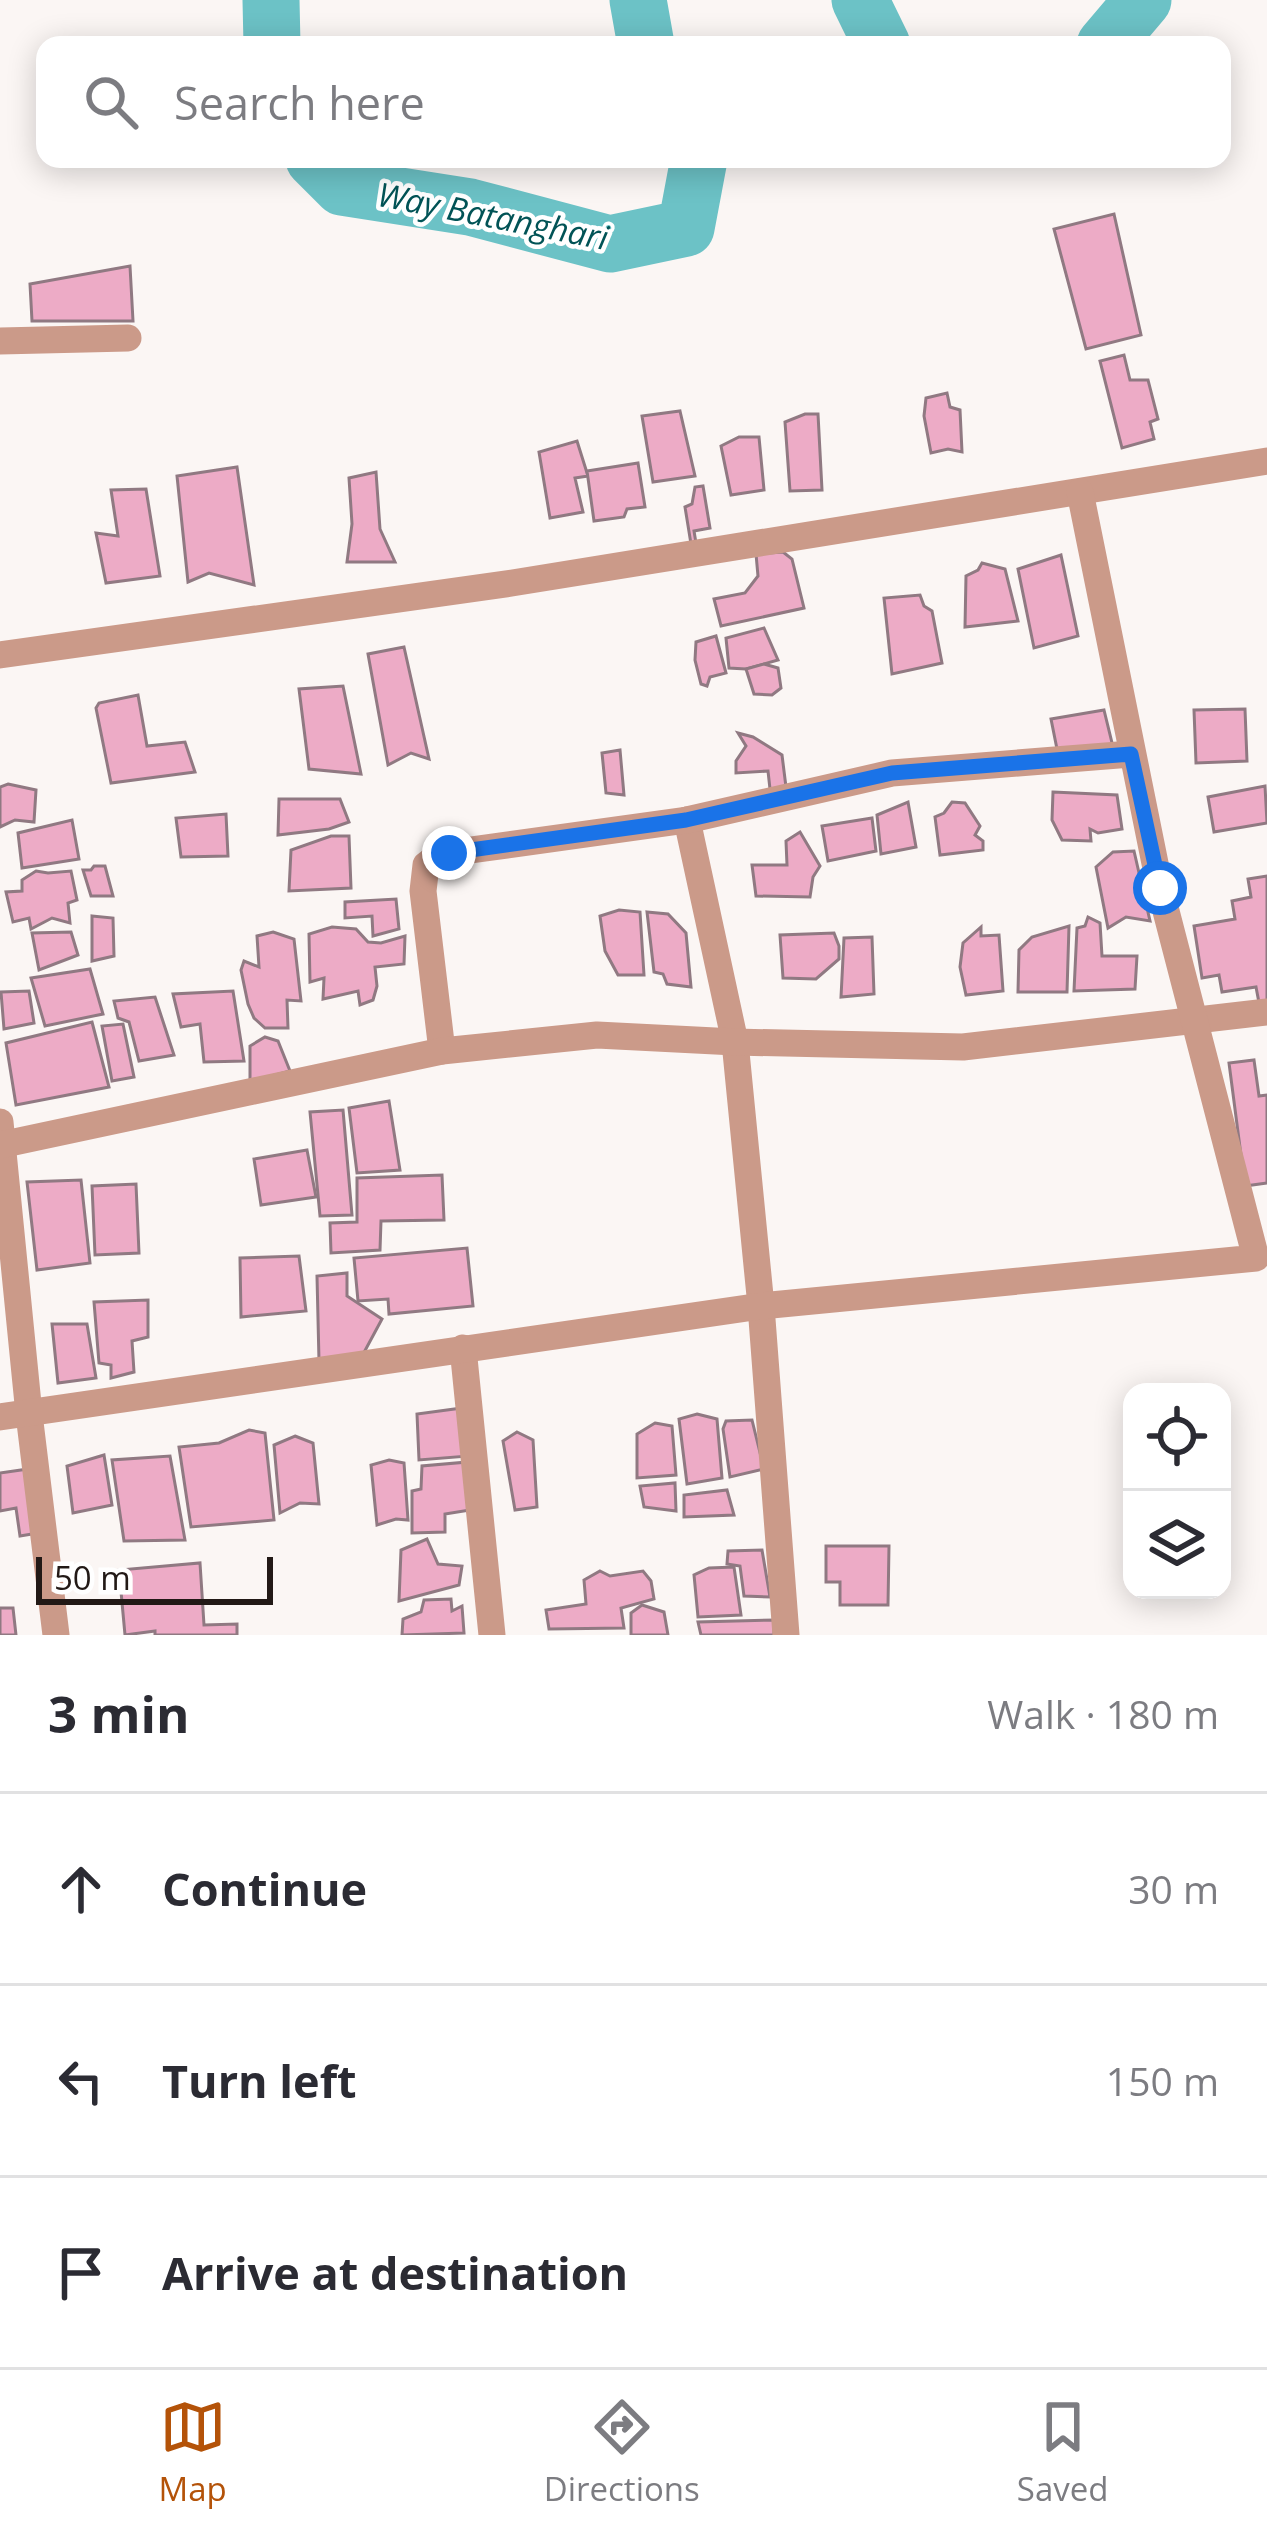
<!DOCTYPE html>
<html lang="en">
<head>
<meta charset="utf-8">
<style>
	body { margin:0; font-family:"Open Sans",sans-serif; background:#f2f2f3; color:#2b2b33 }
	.controls { position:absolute; right:36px; bottom:36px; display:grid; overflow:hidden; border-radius:24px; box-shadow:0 6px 30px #0003 }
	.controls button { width:108px; height:108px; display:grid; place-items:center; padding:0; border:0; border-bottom:3px solid #e1e1e2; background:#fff; color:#2b2b33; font:60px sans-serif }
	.scale { position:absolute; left:36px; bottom:30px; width:237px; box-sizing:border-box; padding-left:12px; border:6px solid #221916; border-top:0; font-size:33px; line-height:42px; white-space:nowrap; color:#221916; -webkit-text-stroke:9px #fff; paint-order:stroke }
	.stop { position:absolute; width:36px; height:36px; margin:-27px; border:9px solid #1a73e8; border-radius:50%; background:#fff }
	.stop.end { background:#1a73e8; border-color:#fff; box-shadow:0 3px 12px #0008 }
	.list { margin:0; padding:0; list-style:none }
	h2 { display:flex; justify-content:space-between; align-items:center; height:156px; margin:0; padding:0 48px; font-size:51px }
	h2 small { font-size:39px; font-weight:400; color:#7c7c81 }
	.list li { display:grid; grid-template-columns:78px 1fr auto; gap:36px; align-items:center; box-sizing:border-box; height:192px; padding:0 48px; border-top:3px solid #e1e1e2 }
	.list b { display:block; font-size:45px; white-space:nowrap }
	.list em { font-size:39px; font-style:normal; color:#7c7c81 }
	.icon { flex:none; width:66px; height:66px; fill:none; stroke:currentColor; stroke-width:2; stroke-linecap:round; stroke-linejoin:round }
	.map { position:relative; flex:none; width:1267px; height:1635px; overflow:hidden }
	.search { position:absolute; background:#fff; box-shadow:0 6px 30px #0003; left:36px; right:36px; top:36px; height:132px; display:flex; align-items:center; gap:30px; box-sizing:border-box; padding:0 42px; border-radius:24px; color:#7c7c81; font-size:45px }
	.sheet { height:732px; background:#fff }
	nav { display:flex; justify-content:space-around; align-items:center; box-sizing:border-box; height:168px; border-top:3px solid #e1e1e2; background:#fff; font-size:33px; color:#7c7c81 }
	nav a { display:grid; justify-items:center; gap:6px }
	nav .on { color:#b45309 }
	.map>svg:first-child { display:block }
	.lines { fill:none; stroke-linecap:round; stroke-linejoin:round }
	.river { stroke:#6cc2c6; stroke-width:57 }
	.building { fill:#edabc6; stroke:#907982; stroke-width:3 }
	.street { stroke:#cb9a89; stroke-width:27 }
	.route { stroke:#1a73e8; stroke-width:15 }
	.labels { text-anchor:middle; stroke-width:9; stroke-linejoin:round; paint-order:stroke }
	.water-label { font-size:33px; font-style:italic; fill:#015356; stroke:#fff }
</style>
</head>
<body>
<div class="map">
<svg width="1267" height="1635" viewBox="0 0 1267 1635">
	<rect width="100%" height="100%" fill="#fbf6f4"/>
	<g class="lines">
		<g class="river">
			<path d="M271,0L272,45"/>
			<path d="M638,0L646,45"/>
			<path d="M860,0L882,45"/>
			<path d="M1105,45L1143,0"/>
			<path d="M314,159L342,187L470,207L610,244L686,228L699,159"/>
		</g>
	</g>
	<g class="building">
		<path d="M1114,214L1141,335L1086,349L1054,229Z"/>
		<path d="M130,266L133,321H32L30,284Z"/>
		<path d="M1124,355L1130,380H1148L1158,419L1150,422L1154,439L1122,448L1100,361Z"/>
		<path d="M947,393L950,407L960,410L962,452L948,449L931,453L924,416L926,398Z"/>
		<path d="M680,411L695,476L653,482L642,416Z"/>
		<path d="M805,414H818L822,490L790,491L785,422Z"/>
		<path d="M739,437H759L764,490L731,495L721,446Z"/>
		<path d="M577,441L588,476L575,478L583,512L550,518L539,452Z"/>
		<path d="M638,463L645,507L627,509L624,517L594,521L587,471Z"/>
		<path d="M237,467L254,585L209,573L188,582L177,476Z"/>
		<path d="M376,472L380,529L395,562H347L352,524L349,478Z"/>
		<path d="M703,486L710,528L694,531L696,543L691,544L685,507L692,504L695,487Z"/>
		<path d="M146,489L160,576L106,583L96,533L118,536L111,490Z"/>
		<path d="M783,552L792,559L804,608L721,626L714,599L745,593L758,576L756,554Z"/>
		<path d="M1061,555L1078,636L1034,648L1018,569Z"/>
		<path d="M982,563L1005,569L1018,621L965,627L966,576L978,570Z"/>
		<path d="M920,595L924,606L932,611L942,663L892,674L884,598Z"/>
		<path d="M764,628L778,660L746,669L729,668L726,638Z"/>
		<path d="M716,636L726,673L710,677L707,686L701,684L695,660L696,642Z"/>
		<path d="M404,647L429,759L411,753L388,765L368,654Z"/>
		<path d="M764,664L778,668L781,688L772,695L754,694L746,669Z"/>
		<path d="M343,686L361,774L309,769L299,689Z"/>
		<path d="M138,695L147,746L185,742L195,772L111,783L96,708L99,703Z"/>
		<path d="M1245,709L1247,761L1196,763L1194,710Z"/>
		<path d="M1104,710L1113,747L1058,754L1051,719Z"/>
		<path d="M738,733L753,737L782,755L786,787L770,789L768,771L736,773V761L746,746Z"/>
		<path d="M620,750L624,795L606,793L602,753Z"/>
		<path d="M8,784L36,790L34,822L15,820L0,827V787Z"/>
		<path d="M1265,786L1267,823L1214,832L1208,797Z"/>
		<path d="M1053,792L1117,795L1122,829L1098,833L1090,829L1091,841L1062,840L1052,820Z"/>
		<path d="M279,799H340L349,822L329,829L278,835Z"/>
		<path d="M908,802L916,847L881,854L877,815Z"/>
		<path d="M952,802L965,803L980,826L975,835L983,841V850L940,855L935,817L944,813Z"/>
		<path d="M226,814L228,856L181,857L176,818Z"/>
		<path d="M872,818L876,851L828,861L822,826Z"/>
		<path d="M72,820L79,859L22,868L18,833Z"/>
		<path d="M800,832L820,866L813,877L810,897L756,896L752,865H787L786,841Z"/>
		<path d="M331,836H349L351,888L289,891L291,850Z"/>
		<path d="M1134,851L1150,921L1126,917L1108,928L1096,867L1113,852Z"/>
		<path d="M94,866H105L113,896H91L83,870H91Z"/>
		<path d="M36,871L48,873L71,871L77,900L68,903L70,923L52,918L31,929L29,918L13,922L6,892L22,891V880Z"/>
		<path d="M1267,876V1007L1260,1008L1256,987L1222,992L1219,975L1202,978L1194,926L1235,919L1232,901L1251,897L1248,879Z"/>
		<path d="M396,899L399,929L373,936L372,916L345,918V902Z"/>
		<path d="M619,910L640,912L644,975H618L605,951L600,916Z"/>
		<path d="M647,912L668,914L686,933L691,987L667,984L663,974L654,972Z"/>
		<path d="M92,916L113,918L114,956L92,961Z"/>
		<path d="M1088,917L1100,923L1102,956H1137L1135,989L1074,991L1077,928L1085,926Z"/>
		<path d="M1069,926L1067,992H1018L1019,950L1032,937Z"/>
		<path d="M332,927L356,929L368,942L381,943L405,936L404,964L375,967L377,986L373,1000L360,1005L358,991L323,999L324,978L310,982L309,934Z"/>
		<path d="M981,927V936L999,935L1003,991L966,995L960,967L963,943Z"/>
		<path d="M71,932L78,955L39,970L32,933Z"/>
		<path d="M273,932L294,939L301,1001L287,1000L288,1028H265L254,1018L248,1004L241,970L244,961L259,967L257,936Z"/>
		<path d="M834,933L839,946V959L816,979L783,978L780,935Z"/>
		<path d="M872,937L874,994L841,997L844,938Z"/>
		<path d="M90,969L103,1014L45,1026L31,978Z"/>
		<path d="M29,991L34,1023L4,1029L1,992Z"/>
		<path d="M233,991L244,1061L204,1062L200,1024L181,1027L173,994Z"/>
		<path d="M155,997L174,1055L139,1061L129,1022L118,1018L114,1001Z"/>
		<path d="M92,1022L109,1087L16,1105L6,1043Z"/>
		<path d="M123,1024L134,1077L112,1081L102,1026Z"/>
		<path d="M265,1037L278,1041L290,1071L250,1082V1046Z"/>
		<path d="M1254,1060L1259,1096L1267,1095V1183L1245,1186L1229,1063Z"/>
		<path d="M389,1101L400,1170L357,1173L349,1108Z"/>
		<path d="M343,1110L352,1215L320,1216L310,1112Z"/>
		<path d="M307,1150L316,1197L261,1205L254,1159Z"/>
		<path d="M442,1175L444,1220L381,1221L380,1250L331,1253L330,1223L357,1222V1178Z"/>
		<path d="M81,1180L90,1263L37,1270L27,1182Z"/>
		<path d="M136,1184L139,1253L95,1255L92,1186Z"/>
		<path d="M467,1248L473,1306L389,1314L388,1299L358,1301L354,1258Z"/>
		<path d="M299,1256L306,1311L241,1317L240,1258Z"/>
		<path d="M347,1273V1296L382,1319L361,1358L319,1361L317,1276Z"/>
		<path d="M148,1300V1337L132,1341L134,1372L111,1378V1365L99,1363L94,1302Z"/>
		<path d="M52,1324H87L96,1378L58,1383Z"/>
		<path d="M462,1408L469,1456L419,1460L417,1414Z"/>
		<path d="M697,1414L717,1419L722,1478L687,1484L679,1419Z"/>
		<path d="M752,1420L764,1469L730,1477L723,1429L726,1421Z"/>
		<path d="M655,1423L672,1426L676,1475L637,1478V1434Z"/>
		<path d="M249,1430L265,1433L274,1520L191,1527L179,1447L219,1443Z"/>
		<path d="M517,1432L533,1440L537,1507L515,1510L503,1441Z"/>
		<path d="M295,1436L313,1443L319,1504L300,1503L280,1513L274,1445Z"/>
		<path d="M104,1455L112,1505L73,1513L67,1466Z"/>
		<path d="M170,1456L185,1540L124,1541L112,1460Z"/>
		<path d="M389,1460L404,1463L408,1520L396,1519L377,1525L371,1465Z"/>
		<path d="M468,1462L470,1510L445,1514V1532L412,1533V1491L421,1489L422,1466Z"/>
		<path d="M28,1469L38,1533L20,1536L16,1508L0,1511V1473Z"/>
		<path d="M675,1483L676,1511L644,1507L640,1486Z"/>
		<path d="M727,1490L734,1515L684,1517V1495Z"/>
		<path d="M427,1539L438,1564L462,1566L459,1585L399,1601L401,1550Z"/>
		<path d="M826,1546H889L888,1605H840V1582H826Z"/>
		<path d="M762,1550L770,1597L744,1596L740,1566L727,1564L728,1551Z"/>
		<path d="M200,1563L204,1625L237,1624V1635H155V1631L125,1635L119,1570Z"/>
		<path d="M734,1567L741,1615L698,1617L694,1575L709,1568Z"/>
		<path d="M600,1571L610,1576L643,1571L651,1581L654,1599L621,1608L624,1628L549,1629L546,1610L586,1604L584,1580Z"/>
		<path d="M451,1599L452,1611L462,1606L464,1633L402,1635L403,1619L421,1612L424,1600Z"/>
		<path d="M642,1605L664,1612L668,1635H631V1613Z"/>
		<path d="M0,1608H13L16,1635H0Z"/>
		<path d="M774,1620V1635H701L698,1622Z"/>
	</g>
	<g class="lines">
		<g class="street">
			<path d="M0,341L128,338"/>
			<path d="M0,655L512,583L1267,461"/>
			<path d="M687,820L735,1042L761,1306L786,1635"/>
			<path d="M442,1051L423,891L426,865L435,858L449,853L687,820L892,773L1131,754"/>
			<path d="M0,1122L29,1414L56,1635"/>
			<path d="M0,1145L442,1051L597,1035L735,1042L963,1047L1267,1012"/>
			<path d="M463,1348L492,1635"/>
			<path d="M0,1417L761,1306L1256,1258L1160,888L1080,492"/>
		</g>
	</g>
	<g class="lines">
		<path class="route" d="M449,853L686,820L892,773L1131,754L1160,888"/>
	</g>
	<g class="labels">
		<g class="water-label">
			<text transform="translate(493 216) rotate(11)" y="12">Way Batanghari</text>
		</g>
	</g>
</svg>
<div class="controls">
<button><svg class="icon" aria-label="locate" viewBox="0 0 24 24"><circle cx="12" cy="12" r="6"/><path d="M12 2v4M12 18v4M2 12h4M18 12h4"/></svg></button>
<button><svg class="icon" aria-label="layers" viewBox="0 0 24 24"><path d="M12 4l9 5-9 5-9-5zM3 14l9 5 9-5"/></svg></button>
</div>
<div class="scale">50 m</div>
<div class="stop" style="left:1160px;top:888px"></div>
<div class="stop end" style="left:449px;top:853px"></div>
<div class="search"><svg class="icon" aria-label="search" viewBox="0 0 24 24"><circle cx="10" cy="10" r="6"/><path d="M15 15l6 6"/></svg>Search here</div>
</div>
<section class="sheet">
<h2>3 min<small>Walk · 180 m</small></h2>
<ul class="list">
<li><svg class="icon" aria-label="ahead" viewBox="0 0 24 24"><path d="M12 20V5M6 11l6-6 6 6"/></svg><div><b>Continue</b></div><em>30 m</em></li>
<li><svg class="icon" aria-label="left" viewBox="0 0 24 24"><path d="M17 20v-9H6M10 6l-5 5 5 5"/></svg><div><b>Turn left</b></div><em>150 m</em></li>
<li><svg class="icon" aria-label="arrive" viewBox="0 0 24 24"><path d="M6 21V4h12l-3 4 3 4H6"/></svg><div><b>Arrive at destination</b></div></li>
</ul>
</section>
<nav>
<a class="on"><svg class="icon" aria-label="map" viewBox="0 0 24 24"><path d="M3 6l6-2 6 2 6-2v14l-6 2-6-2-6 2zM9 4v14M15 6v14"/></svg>Map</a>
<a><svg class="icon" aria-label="directions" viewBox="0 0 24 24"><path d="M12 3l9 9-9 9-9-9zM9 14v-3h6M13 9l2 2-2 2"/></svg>Directions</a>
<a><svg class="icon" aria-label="saved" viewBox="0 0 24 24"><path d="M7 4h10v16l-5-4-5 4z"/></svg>Saved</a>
</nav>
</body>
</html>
